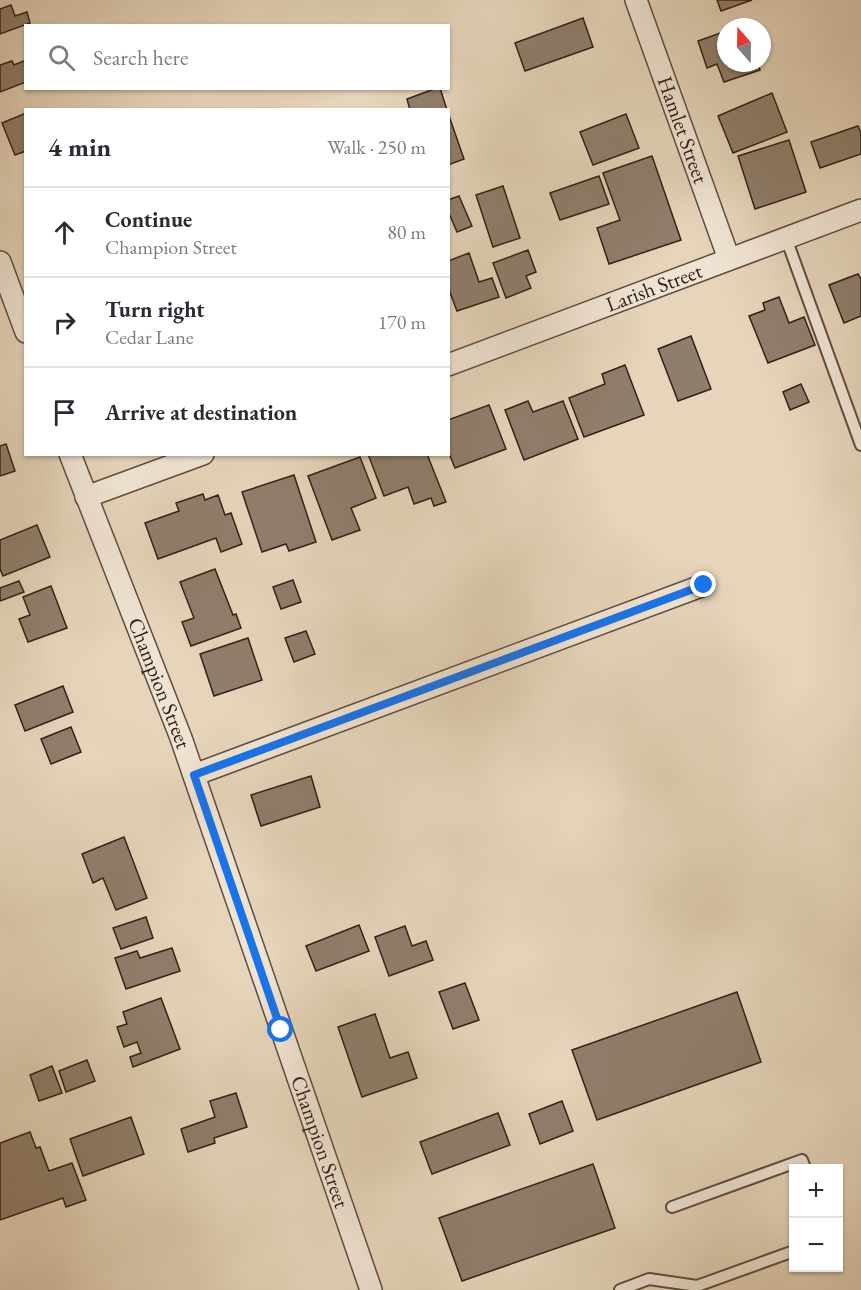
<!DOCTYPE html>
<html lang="en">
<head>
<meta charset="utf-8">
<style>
	body { margin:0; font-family:"EB Garamond",serif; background:#f2f2f3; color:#2b2b33 }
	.controls { position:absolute; right:18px; bottom:18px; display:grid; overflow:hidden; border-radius:0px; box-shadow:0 2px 4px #0004 }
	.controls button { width:54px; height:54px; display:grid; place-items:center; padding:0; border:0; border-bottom:2px solid #e1e1e2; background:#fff; color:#2b2b33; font:30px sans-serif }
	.compass { position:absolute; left:717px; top:18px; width:54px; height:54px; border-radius:50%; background:#fff; box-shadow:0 2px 4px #0004; rotate:340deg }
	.stop { position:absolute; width:18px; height:18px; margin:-14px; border:4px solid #1a73e8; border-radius:50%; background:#fff }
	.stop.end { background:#1a73e8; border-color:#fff; box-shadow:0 2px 6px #0008 }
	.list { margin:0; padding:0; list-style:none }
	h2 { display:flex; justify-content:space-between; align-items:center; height:78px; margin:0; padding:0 24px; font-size:26px }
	h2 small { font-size:20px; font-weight:400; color:#7c7c81 }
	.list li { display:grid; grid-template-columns:39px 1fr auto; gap:18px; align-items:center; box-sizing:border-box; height:90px; padding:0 24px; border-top:2px solid #e1e1e2 }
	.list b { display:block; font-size:22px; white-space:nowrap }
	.list p { margin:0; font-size:20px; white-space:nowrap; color:#7c7c81 }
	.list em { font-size:20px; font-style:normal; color:#7c7c81 }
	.icon { flex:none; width:33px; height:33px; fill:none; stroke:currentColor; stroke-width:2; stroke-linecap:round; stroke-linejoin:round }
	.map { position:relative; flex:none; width:861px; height:1290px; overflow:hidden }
	.search { position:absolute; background:#fff; box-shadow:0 2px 4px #0004; left:24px; top:24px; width:426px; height:66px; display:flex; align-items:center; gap:15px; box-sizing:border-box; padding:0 21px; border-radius:0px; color:#7c7c81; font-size:22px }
	.panel { position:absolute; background:#fff; box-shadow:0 2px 4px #0004; left:24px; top:108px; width:426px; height:348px; border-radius:0px }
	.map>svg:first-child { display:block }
	.building { fill:#907e6c; stroke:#322017; stroke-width:1.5 }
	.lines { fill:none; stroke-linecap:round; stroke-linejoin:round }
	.lane-casing { stroke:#5f4d40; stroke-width:14 }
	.street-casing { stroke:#5f4d40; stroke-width:24 }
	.lane { stroke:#efe4d3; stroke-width:10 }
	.street { stroke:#efe4d3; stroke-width:21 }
	.route { stroke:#1a73e8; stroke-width:8 }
	.labels { text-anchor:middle; stroke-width:4.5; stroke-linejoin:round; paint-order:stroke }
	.street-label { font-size:21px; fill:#322017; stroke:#efe4d3 }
</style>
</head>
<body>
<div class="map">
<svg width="861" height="1290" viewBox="0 0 861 1290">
	<rect width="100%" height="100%" fill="#e6d5bb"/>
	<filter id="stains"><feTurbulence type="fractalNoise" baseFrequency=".00333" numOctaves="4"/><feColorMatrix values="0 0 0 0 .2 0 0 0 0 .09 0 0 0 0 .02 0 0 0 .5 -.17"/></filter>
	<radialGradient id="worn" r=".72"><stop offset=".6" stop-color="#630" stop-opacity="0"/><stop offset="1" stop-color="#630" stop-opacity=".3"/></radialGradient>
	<g class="building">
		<path d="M717,0H752L721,11Z"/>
		<path d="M11,5L15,16L27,12L30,23L0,34V9Z"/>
		<path d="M583,18L593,47L525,71L515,43Z"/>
		<path d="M726,31V63H757L760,70L724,82L717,64L707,68L698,41Z"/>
		<path d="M26,60V82L0,92V65L12,61L14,65Z"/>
		<path d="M437,88H440L447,110H410L407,99Z"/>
		<path d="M772,93L787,132L733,153L718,116Z"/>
		<path d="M26,113V151L15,155L2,123Z"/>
		<path d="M448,113L464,159L448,165Z"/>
		<path d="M626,114L639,148L593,165L580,132Z"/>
		<path d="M858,126L861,133V154L820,168L811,142Z"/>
		<path d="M789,140L806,192L755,209L738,156Z"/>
		<path d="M652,156L681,240L609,264L597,228L620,220L603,173Z"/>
		<path d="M599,176L609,204L560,220L550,193Z"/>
		<path d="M503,186L520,238L493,247L476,195Z"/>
		<path d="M459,196L472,226L457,232L448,211V200Z"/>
		<path d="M528,250L536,272L526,276L531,288L506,298L493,263Z"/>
		<path d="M469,253L479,282L492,278L499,297L457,311L448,287V261Z"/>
		<path d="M858,274L861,279V316L844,323L829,285Z"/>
		<path d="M779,297L789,323L804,317L815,345L768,363L749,316L765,310L763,303Z"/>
		<path d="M691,336L711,389L678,401L658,349Z"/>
		<path d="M625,365L644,415L584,437L569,398L605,384L602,374Z"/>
		<path d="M801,384L809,402L790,410L783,392Z"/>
		<path d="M528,401L533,412L563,401L578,439L524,460L505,410Z"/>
		<path d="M489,405L506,449L455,468L448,451V420Z"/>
		<path d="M6,444L15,471L0,476V446Z"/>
		<path d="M368,454H427L446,502L434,506L431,498L414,504L408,487L384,496Z"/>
		<path d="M360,457L376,498L351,508L360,530L332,540L308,476Z"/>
		<path d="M294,475L316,542L289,551L286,544L262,552L242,492Z"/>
		<path d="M203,494L205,500L218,495L225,515L231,513L242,544L221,552L216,538L158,559L145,523L179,511L176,503Z"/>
		<path d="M37,525L50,557L3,576L0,569V540Z"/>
		<path d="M215,569L233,615L236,614L241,628L191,646L182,622L194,618L180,582Z"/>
		<path d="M293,580L301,602L281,609L273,587Z"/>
		<path d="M19,581L24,592L0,601V588Z"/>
		<path d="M51,586L67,628L28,642L19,619L30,615L23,597Z"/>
		<path d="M306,631L315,654L294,662L285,638Z"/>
		<path d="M248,638L262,680L214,696L200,654Z"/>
		<path d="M63,686L73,712L25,731L15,705Z"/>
		<path d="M71,727L81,752L51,764L41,739Z"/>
		<path d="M311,776L320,807L261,826L251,795Z"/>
		<path d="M124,837L147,898L116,910L103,878L93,883L82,854Z"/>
		<path d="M146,917L153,938L121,949L113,928Z"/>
		<path d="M359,925L369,951L316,971L306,946Z"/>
		<path d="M405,926L412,946L426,941L433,960L389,976L375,937Z"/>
		<path d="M172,948L180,971L126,989L115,958L137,951L140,958Z"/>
		<path d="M465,983L479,1020L453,1029L439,992Z"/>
		<path d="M737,992L761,1062L597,1120L572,1050Z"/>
		<path d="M161,998L180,1049L133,1067L130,1057L141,1053L137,1042L124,1047L117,1027L127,1024L123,1012Z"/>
		<path d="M375,1014L390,1058L408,1052L417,1078L362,1097L338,1027Z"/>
		<path d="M87,1060L95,1081L66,1092L59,1071Z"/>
		<path d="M52,1066L62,1093L39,1101L30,1075Z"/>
		<path d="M236,1093L247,1127L214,1138L215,1143L188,1152L181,1129L215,1117L210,1101Z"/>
		<path d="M562,1101L573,1131L540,1144L529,1114Z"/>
		<path d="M498,1113L510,1145L432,1174L420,1142Z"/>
		<path d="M131,1117L144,1154L83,1176L70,1139Z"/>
		<path d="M30,1132L36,1148L40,1147L49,1171L72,1163L86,1200L66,1207L63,1198L0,1220V1143Z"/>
		<path d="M593,1164L615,1228L462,1281L439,1218Z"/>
	</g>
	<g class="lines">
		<g class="lane-casing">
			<g id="lane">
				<path d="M786,238L861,445"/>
				<path d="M672,1207L802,1160L805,1168"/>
				<path d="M620,1290L649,1279L697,1286L794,1251"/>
			</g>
		</g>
		<g class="street-casing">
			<g id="street">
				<path id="s1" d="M636,0L729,259"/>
				<path d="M0,262L26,332"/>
				<path id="s2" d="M448,365L861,210"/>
				<path id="s3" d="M70,454L181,738L371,1290"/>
				<path d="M86,497L203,454"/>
				<path d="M194,775L704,585"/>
			</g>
		</g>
		<use href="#lane" class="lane"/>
		<use href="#street" class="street"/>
	</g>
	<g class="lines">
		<path class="route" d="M281,1030L194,775L704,585"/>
	</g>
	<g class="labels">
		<g class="street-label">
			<text dy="7" stroke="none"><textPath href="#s1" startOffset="138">Hamlet Street</textPath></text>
			<text dy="7" stroke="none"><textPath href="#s2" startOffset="220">Larish Street</textPath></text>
			<text dy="7" stroke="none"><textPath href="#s3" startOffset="246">Champion Street</textPath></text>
			<text dy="7" stroke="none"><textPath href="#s3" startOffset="732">Champion Street</textPath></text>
		</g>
	</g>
	<rect width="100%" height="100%" filter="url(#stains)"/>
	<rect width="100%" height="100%" fill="url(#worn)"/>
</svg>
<div class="controls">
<button>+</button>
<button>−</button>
</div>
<svg class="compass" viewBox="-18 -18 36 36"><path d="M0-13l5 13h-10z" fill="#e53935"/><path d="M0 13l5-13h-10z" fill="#7c7c81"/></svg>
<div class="stop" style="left:281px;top:1030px"></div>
<div class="stop end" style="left:704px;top:585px"></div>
<div class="search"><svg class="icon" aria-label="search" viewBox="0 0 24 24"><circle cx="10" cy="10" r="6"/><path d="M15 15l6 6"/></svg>Search here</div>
<section class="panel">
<h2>4 min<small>Walk · 250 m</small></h2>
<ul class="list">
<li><svg class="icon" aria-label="ahead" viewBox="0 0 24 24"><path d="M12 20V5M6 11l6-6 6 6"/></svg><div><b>Continue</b><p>Champion Street</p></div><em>80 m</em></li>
<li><svg class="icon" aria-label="right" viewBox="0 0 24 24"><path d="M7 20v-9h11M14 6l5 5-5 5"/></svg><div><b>Turn right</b><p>Cedar Lane</p></div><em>170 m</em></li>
<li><svg class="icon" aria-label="arrive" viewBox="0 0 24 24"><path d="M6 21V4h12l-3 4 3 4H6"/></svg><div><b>Arrive at destination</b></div></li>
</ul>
</section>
</div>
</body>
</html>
